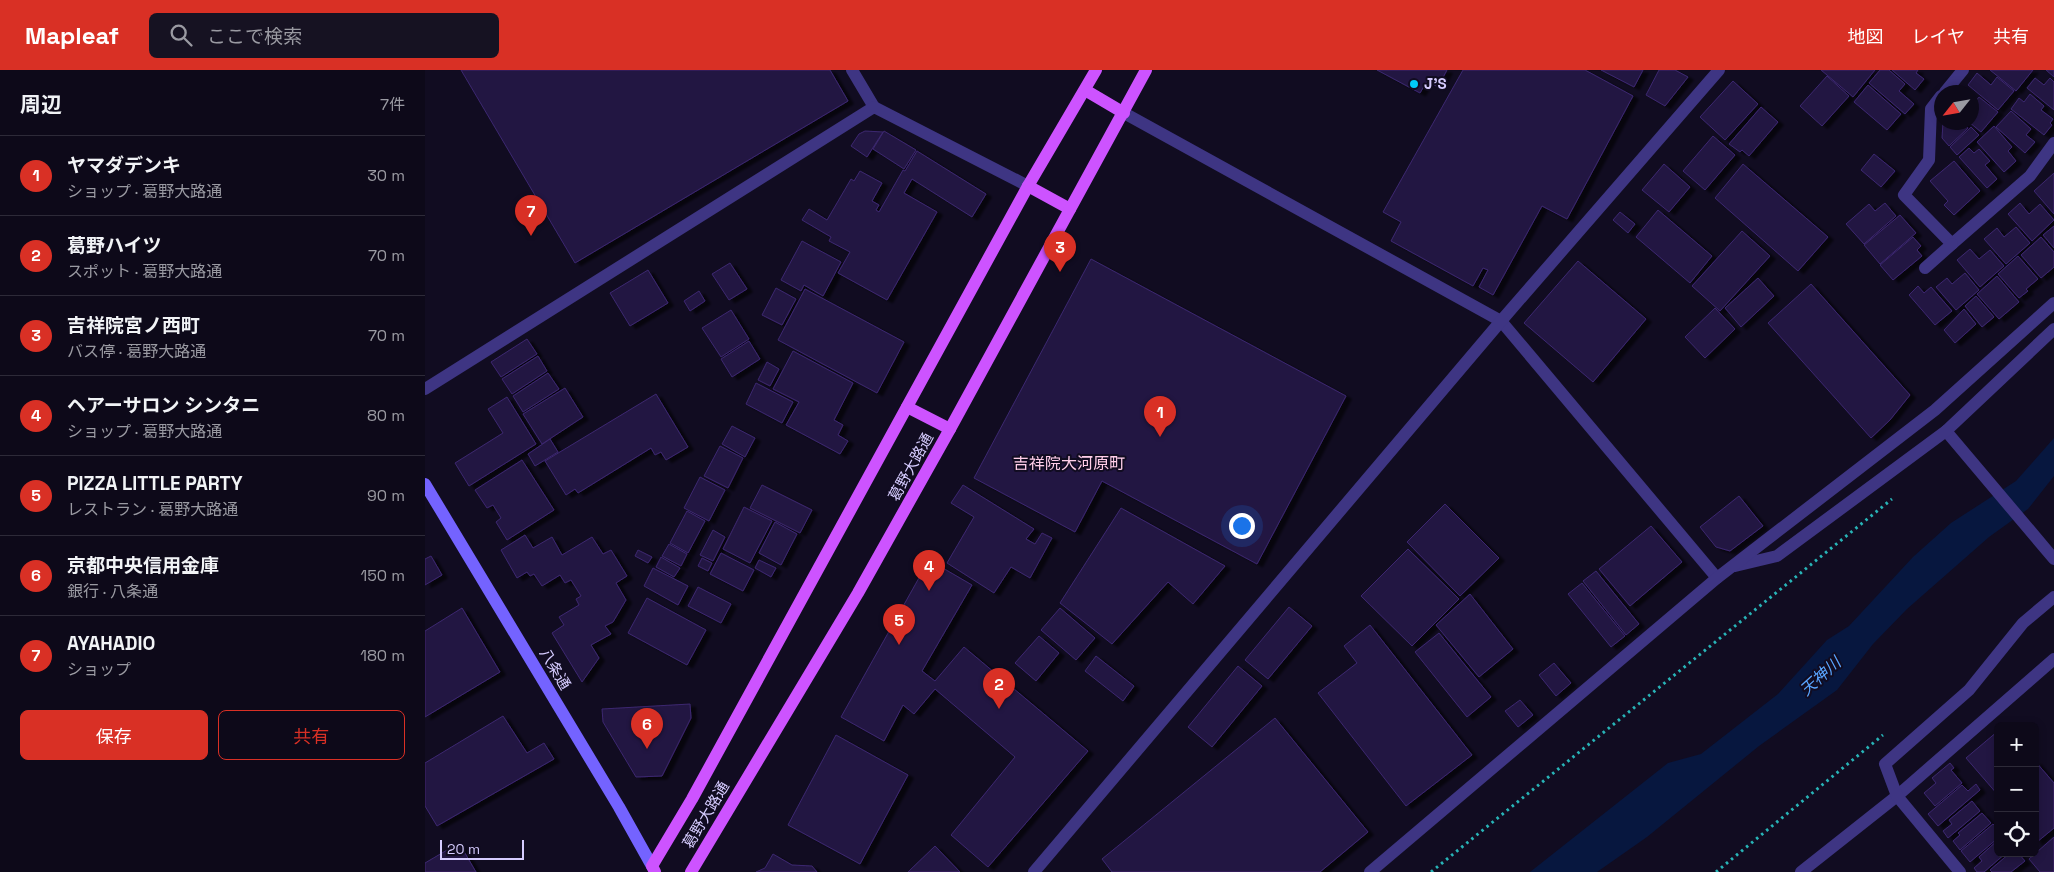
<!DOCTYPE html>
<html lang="ja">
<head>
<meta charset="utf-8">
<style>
	body { margin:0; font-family:"Space Grotesk","Noto Sans JP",sans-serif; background:#161222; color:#f1f3f6 }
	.controls { position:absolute; right:15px; bottom:15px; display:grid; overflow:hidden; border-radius:8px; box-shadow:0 2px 8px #0003 }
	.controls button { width:45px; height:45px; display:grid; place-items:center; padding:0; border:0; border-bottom:1px solid #2d2a38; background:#0d0919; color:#f1f3f6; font:25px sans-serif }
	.compass { position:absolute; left:1509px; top:15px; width:45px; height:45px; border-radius:50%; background:#0d0919; box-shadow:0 2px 8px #0003; rotate:239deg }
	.scale { position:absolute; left:15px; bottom:12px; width:84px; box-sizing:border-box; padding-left:5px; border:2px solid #d6ccff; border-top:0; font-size:14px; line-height:18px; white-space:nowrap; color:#d6ccff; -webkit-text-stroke:4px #110c21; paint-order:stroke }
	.you { position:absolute; left:816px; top:455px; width:18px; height:18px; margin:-12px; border:4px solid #fff; border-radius:50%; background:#1a73e8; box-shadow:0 0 0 8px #1a73e833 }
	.badge { display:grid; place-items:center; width:32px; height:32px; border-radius:50%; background:#d93025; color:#fff; font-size:16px; font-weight:700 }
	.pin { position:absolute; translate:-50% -41px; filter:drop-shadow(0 1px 2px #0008) }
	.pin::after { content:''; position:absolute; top:26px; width:18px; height:15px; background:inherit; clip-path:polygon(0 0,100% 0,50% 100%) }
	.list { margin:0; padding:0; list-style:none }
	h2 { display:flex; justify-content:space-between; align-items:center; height:65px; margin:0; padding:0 20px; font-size:21px }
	h2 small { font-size:16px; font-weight:400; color:#9a9aa2 }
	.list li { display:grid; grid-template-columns:32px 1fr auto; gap:15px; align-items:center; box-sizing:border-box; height:80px; padding:0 20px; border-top:1px solid #2d2a38 }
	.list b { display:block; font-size:19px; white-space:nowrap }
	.list p { margin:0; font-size:16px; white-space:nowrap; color:#9a9aa2 }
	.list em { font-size:16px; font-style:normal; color:#9a9aa2 }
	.actions { display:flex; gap:10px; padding:15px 20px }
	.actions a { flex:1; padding:11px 0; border:1px solid #d93025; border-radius:8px; text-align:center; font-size:18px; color:#d93025 }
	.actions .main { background:#d93025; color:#fff }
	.icon { flex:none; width:28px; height:28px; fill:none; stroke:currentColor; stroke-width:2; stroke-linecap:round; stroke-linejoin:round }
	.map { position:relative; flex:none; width:1629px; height:802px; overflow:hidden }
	header { display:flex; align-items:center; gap:30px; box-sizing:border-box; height:70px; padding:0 25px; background:#d93025; color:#fff }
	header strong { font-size:24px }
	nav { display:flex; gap:28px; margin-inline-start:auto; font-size:18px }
	.search { width:350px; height:45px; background:#161222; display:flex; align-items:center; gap:12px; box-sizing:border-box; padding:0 18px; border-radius:8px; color:#9a9aa2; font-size:19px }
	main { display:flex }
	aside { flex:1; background:#0d0919 }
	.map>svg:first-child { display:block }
	.water { fill:#07173f }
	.building { fill:#241743; stroke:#3c2870; filter:url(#shadow) }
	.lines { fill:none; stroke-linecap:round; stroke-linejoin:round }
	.path { stroke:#28b4b7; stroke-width:3; stroke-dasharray:2.5 4; stroke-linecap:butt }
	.minor { stroke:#3e3583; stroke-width:12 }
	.tertiary { stroke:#3e3583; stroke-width:12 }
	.secondary { stroke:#7463ff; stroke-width:12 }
	.primary { stroke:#cd53ff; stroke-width:12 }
	.poi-dot { fill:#00caf7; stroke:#110c21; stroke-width:2 }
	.labels { text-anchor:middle; stroke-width:4; stroke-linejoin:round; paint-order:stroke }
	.poi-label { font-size:15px; font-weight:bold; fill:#d6ccff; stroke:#110c21; text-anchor:start }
	.street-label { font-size:15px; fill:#d6ccff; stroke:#110c21 }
	.neighbourhood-label { font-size:16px; fill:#ffcee9; stroke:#110c21 }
	.water-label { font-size:16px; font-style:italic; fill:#5aa5ff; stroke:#110c21 }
</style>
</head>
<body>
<header>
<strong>Mapleaf</strong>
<div class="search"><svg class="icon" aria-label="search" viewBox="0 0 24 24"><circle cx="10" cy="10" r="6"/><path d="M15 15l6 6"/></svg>ここで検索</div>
<nav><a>地図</a><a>レイヤ</a><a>共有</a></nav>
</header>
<main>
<aside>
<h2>周辺<small>7件</small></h2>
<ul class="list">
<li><span class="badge">1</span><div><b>ヤマダデンキ</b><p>ショップ · 葛野大路通</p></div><em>30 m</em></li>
<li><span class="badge">2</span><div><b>葛野ハイツ</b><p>スポット · 葛野大路通</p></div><em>70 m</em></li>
<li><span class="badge">3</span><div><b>吉祥院宮ノ西町</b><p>バス停 · 葛野大路通</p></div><em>70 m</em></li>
<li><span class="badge">4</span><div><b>ヘアーサロン シンタニ</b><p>ショップ · 葛野大路通</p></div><em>80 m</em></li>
<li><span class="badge">5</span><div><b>PIZZA LITTLE PARTY</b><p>レストラン · 葛野大路通</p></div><em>90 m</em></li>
<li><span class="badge">6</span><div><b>京都中央信用金庫</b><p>銀行 · 八条通</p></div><em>150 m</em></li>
<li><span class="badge">7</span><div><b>AYAHADIO</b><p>ショップ</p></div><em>180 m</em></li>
</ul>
<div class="actions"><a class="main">保存</a><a>共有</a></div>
</aside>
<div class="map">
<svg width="1629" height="802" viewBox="0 0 1629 802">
	<defs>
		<filter id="shadow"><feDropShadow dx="5.5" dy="3" stdDeviation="1" flood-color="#0009"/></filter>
	</defs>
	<rect width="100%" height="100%" fill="#110c21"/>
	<path class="water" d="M1629,368V406L1603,439L1564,467L1482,539L1448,574L1412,620L1334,676L1222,767L1172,802H1105L1243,693L1276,684L1353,624L1402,570L1424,556L1488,487L1526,453L1591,411Z"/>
	<g class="building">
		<path d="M36,0H405L423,31L150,193Z"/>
		<path d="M952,0H1022L1013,17L1002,11L995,23Z"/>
		<path d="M1038,0H1160L1208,26L1142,149L1117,136L1068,225L1054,217L1063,200L1058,198L1048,216L966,171L976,152L958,142Z"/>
		<path d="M1176,0H1218L1209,17Z"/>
		<path d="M1234,0H1250L1263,7L1240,36L1221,25Z"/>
		<path d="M1396,0H1450L1428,27Z"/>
		<path d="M1455,0H1464L1480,14L1474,21L1489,34L1480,44L1444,13Z"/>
		<path d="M1467,0H1493L1491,3L1499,9L1490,20Z"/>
		<path d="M1565,0H1608L1591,21Z"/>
		<path d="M1621,0H1629V7Z"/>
		<path d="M1552,3L1566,15L1572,7L1589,21L1573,40L1543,15Z"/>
		<path d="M1402,6L1424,26L1397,56L1375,36Z"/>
		<path d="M1610,8L1619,15L1625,8L1629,12V40L1602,18Z"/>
		<path d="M1308,11L1333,34L1300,70L1275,47Z"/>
		<path d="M1443,15L1476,44L1462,60L1429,32Z"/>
		<path d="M1605,24L1619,36L1616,40L1628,49L1625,53L1627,55L1619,65L1586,39L1594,28L1599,32Z"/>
		<path d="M1554,27L1573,42L1556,62L1544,52H1546V31L1549,33Z"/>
		<path d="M1336,37L1353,52L1324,86L1317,80L1315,82L1304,74Z"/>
		<path d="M1586,41L1606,59L1601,65L1610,72L1600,83L1571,57Z"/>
		<path d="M1518,52H1538L1543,58L1524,76L1517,68Z"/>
		<path d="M1569,56L1587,77L1583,81L1591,91L1579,102L1552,72Z"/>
		<path d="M1546,57L1554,65L1532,85L1525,77Z"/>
		<path d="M440,61L458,62L442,87L426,76L434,64Z"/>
		<path d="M459,61L491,80L479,99L448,79Z"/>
		<path d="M1288,66L1310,85L1280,120L1258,101Z"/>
		<path d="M1544,78L1549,83L1554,79L1565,91L1560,95L1572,109L1562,118L1534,87Z"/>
		<path d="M492,81L561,124L547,147L487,109L479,123L512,142L462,230L413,203L425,182L404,171L406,167L377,150L384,139L402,150L426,109L429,111L435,101L457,113L447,131L454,135L451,140L454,142L478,100L480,101Z"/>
		<path d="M1449,84L1470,101L1456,117L1436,100Z"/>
		<path d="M1529,91L1555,121L1529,145L1519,135L1523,131L1505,111Z"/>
		<path d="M1239,94L1265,117L1244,142L1217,120Z"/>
		<path d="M1318,94L1403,167L1373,201L1290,128Z"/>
		<path d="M1629,103V144L1609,121Z"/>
		<path d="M1460,133L1471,146L1439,174L1421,154L1444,134L1450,141Z"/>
		<path d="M1595,133L1604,144L1615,134L1629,150L1607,171L1583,144Z"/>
		<path d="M1233,140L1287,186L1265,213L1211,167Z"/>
		<path d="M1195,142L1210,154L1203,163L1188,150Z"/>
		<path d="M1475,145L1491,163L1455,194L1439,175Z"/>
		<path d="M1629,156V178L1618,165Z"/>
		<path d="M1591,157L1605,173L1581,194L1559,169L1572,158L1579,167Z"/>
		<path d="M1317,161L1345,186L1295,241L1267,216Z"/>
		<path d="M1488,167L1496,176L1492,180L1497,186L1468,210L1455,195Z"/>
		<path d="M1616,167L1629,182V197L1616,208L1596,185Z"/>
		<path d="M377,171L416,192L398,226L379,215L376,221L356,210Z"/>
		<path d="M1545,179L1554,189L1565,180L1579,196L1555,217L1532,190Z"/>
		<path d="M1593,186L1613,209L1601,219L1603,221L1594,228L1573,204Z"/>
		<path d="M666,189L921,326L832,494L677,411L650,462L549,408Z"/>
		<path d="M1153,191L1221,249L1168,312L1099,253Z"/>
		<path d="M305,193L322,219L304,230L287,204Z"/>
		<path d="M223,200L243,233L205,256L185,223Z"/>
		<path d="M1540,203L1554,220L1531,240L1511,217L1522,208L1527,214Z"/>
		<path d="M1572,206L1594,232L1574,249L1552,224Z"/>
		<path d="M1333,208L1349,226L1316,257L1300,238Z"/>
		<path d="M1386,214L1485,325L1465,350L1446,368L1343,253Z"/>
		<path d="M1493,216L1499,223L1506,217L1527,241L1510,255L1484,225Z"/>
		<path d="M351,218L371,229L357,255L337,245Z"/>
		<path d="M380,219L479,272L452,323L353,270Z"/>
		<path d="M274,221L280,231L265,241L259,231Z"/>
		<path d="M1551,226L1569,247L1557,257L1540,236Z"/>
		<path d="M1290,238L1310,259L1280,288L1260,267Z"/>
		<path d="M1539,239L1551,254L1530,273L1519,260Z"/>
		<path d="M306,240L324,269L296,287L277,258Z"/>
		<path d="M102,269L112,284L76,307L66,292Z"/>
		<path d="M324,271L335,289L307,307L296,289Z"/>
		<path d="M368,281L428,313L409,350L418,355L413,365L423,371L415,384L361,355L374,332L348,319Z"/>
		<path d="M113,286L122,301L87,324L77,309Z"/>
		<path d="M342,292L354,299L345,316L333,310Z"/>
		<path d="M123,303L134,319L98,342L88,326Z"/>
		<path d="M331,313L368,332L357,353L321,334Z"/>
		<path d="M140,318L158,347L117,374L98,344Z"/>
		<path d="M231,324L263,377L241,390L236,382L230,385L226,378L153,423L150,419L141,425L120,391Z"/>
		<path d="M82,327L111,374L44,416L30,393L78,363L63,339Z"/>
		<path d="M307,356L330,368L320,387L297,374Z"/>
		<path d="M125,369L133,382L110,396L103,384Z"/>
		<path d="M295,376L318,388L303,418L279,406Z"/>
		<path d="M97,390L129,440L82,470L71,452L76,448L68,435L62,438L50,420Z"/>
		<path d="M275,407L300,420L284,451L259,438Z"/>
		<path d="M337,415L387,440L375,463L325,438Z"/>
		<path d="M538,415L609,459L601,469L610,474L617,463L627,468L605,508L586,497L569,523L522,493L549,447L526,433Z"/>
		<path d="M1314,426L1338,456L1305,481L1291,477L1275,457Z"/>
		<path d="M1020,434L1074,488L1035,526L982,472Z"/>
		<path d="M319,437L347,451L325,493L298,479Z"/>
		<path d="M696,438L800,496L768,534L743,512L687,574L635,533Z"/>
		<path d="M262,441L280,451L263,483L245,473Z"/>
		<path d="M350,452L372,464L356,495L334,483Z"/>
		<path d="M1226,456L1257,492L1205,536L1174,499Z"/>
		<path d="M288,460L300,467L288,491L275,485Z"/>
		<path d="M100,465L108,478L127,467L137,485L167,467L178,484L186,480L202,506L191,513L201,530L188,552L180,556L186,564L166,575L174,588L157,612L127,563L139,555L134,547L154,535L151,529L156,526L146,510L140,513L135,505L117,516L109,504L105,506L102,502L92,508L76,480Z"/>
		<path d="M244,474L262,484L256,496L237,486Z"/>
		<path d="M983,479L1034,529L987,576L936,526Z"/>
		<path d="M213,480L227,487L223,493L210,486Z"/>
		<path d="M296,483L329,500L318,521L285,504Z"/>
		<path d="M6,486L17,505L0,515V489Z"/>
		<path d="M236,487L255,498L249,507L231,497Z"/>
		<path d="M277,488L287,493L283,501L273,496Z"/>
		<path d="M334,490L351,498L346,507L330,498Z"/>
		<path d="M504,490L547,515L497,601L510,611L539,577L663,681L563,797L526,765L590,687L510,619L489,644L478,635L459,671L416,647Z"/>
		<path d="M228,498L263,516L253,535L219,516Z"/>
		<path d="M1171,501L1214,554L1201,565L1158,511Z"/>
		<path d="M1157,513L1200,566L1186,577L1143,524Z"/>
		<path d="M273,517L306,534L296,553L263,536Z"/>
		<path d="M1045,524L1088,579L1054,607L1011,555Z"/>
		<path d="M222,528L281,560L262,595L203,563Z"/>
		<path d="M864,537L887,556L843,609L820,590Z"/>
		<path d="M37,538L75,602L0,647V561Z"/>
		<path d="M635,538L670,568L651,590L616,560Z"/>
		<path d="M945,555L1047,685L981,736L893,623L932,593L919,576Z"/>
		<path d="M1014,563L1066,627L1042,647L990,582Z"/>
		<path d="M614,566L634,583L611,611L590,593Z"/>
		<path d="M671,586L709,616L698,631L660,601Z"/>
		<path d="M1129,593L1146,613L1131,626L1114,605Z"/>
		<path d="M813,596L837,616L787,677L763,657Z"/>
		<path d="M1095,630L1108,645L1093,657L1080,641Z"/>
		<path d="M265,634L266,648L237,706L211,707L178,652L177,639Z"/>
		<path d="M78,646L102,683L119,673L129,689L12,756L0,736V693Z"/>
		<path d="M850,648L943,762L895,802H687L677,789Z"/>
		<path d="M1573,661V725L1541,688Z"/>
		<path d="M411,665L483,705L435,794L363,755Z"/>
		<path d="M1610,691L1629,713V758L1612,772L1610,769Z"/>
		<path d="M1525,693L1529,698L1526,700L1537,713L1510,736L1499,723L1511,713L1507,708Z"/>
		<path d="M1551,714L1555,720L1513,756L1503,744L1537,715L1543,721Z"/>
		<path d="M1547,731L1555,741L1523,768L1518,761L1527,754L1524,750Z"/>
		<path d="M1557,743L1566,753L1535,780L1528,771L1535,765L1533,763Z"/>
		<path d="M1568,754L1573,759V768L1545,792L1536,781Z"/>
		<path d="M1629,767V802H1615L1604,789Z"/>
		<path d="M1573,770V783H1581L1559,802H1552L1549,798L1557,791L1554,787Z"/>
		<path d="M34,773L51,802H0V793Z"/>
		<path d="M510,776L535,802H483Z"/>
		<path d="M1585,783H1593L1600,791L1586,802H1567L1565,800Z"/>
		<path d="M348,784L367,795L387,796L392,802H331L340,798Z"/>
	</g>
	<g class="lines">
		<g class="path">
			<path d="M1006,802L1467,429"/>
			<path d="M1291,802L1458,665"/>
		</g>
		<g class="minor">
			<path d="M427,0L449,37"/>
			<path d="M1520,22L1538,0"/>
			<path d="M1516,26L1506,39L1504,90L1479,125L1527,174L1605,106L1629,73"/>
			<path d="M699,43L1076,251L1292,508"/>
			<path d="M1500,198L1527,174"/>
			<path d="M1521,361L1629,489"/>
			<path d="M1310,496L1352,486L1521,361L1629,259"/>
			<path d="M609,802L1076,251L1294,0"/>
			<path d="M945,802L1292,508L1510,340L1629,233"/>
			<path d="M1376,802L1472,726L1629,589"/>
			<path d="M1535,802L1472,726L1460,694L1544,620L1598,553L1629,527"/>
		</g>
		<path class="tertiary" d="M0,319L449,37L603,116"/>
		<path class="secondary" d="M0,414L194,737L227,796"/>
		<g class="primary">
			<path d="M660,20L699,43"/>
			<path d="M603,116L645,139"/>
			<path d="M482,337L525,359"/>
			<path d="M230,802L227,796L267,729L603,116L671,0"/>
			<path d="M266,802L433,523L525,359L721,0"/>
		</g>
	</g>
	<circle class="poi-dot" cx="989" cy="14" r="5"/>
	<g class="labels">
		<g class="poi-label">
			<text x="999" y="19">J'S</text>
		</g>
		<g class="street-label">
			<text transform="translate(486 397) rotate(-61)" y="5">葛野大路通</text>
			<text transform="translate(130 599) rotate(59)" y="5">八条通</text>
			<text transform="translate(281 745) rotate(-59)" y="5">葛野大路通</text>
		</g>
		<g class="neighbourhood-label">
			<text x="644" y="399">吉祥院大河原町</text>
		</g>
		<g class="water-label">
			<text transform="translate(1395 606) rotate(-42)" y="6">天神川</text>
		</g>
	</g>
</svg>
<div class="controls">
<button>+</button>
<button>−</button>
<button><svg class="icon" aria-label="locate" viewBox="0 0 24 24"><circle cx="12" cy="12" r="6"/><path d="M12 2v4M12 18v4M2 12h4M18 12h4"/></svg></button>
</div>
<svg class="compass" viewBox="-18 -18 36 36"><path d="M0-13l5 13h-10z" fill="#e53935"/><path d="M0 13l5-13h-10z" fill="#9a9aa2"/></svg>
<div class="scale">20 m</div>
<div class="you"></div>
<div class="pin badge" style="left:735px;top:367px">1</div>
<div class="pin badge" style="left:574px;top:639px">2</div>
<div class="pin badge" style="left:635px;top:202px">3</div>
<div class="pin badge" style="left:504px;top:521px">4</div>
<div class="pin badge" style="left:474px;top:575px">5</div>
<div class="pin badge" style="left:222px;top:679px">6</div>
<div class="pin badge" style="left:106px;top:166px">7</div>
</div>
</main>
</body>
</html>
